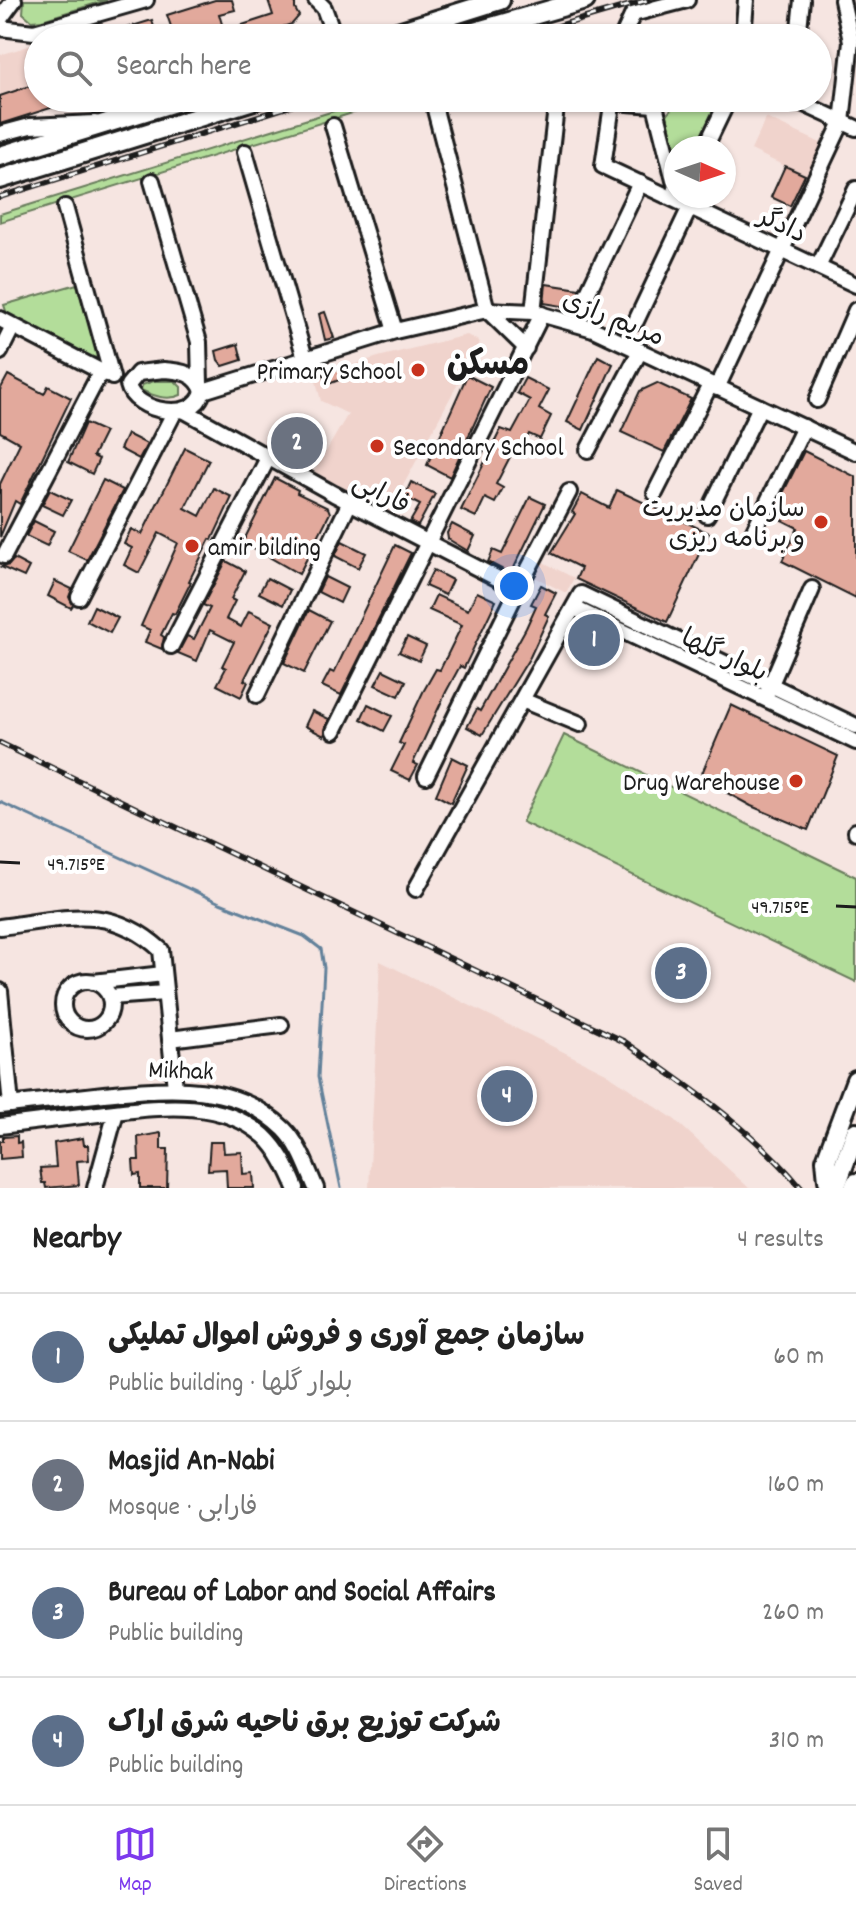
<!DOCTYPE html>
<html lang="en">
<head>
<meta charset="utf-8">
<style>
	body { margin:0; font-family:Dekko,"Playpen Sans Arabic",sans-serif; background:#f2f2f2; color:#222 }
	.compass { position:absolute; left:664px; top:136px; width:72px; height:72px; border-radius:50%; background:#fff; box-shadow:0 2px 6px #0004; rotate:93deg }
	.you { position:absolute; left:514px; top:586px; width:28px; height:28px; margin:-20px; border:6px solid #fff; border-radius:50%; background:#1a73e8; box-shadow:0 0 0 12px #1a73e833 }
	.badge { display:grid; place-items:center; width:52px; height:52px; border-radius:50%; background:#7c3aed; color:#fff; font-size:26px; font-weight:700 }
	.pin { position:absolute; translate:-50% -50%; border:4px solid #fff; box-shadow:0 2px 8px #0006 }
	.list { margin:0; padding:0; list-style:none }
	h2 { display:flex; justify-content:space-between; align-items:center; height:104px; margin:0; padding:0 32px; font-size:34px }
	h2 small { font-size:26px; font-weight:400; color:#767676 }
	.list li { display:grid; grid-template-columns:52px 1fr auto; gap:24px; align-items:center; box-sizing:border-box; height:128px; padding:0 32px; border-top:2px solid #e0e0e0 }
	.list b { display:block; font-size:30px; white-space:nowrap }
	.list p { margin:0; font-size:26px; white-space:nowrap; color:#767676 }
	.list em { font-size:26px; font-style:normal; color:#767676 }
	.icon { flex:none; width:44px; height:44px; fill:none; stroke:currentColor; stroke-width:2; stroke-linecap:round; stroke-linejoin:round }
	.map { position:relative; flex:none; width:856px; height:1188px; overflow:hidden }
	.search { position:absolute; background:#fff; box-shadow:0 2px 6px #0004; left:24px; right:24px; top:24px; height:88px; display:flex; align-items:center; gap:20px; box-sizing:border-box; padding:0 28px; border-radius:44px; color:#767676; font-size:30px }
	.sheet { height:616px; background:#fff }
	nav { display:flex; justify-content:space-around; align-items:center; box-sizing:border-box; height:112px; border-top:2px solid #e0e0e0; background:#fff; font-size:22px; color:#767676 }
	nav a { display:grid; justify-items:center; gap:4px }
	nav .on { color:#7c3aed }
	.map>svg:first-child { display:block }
	.built { fill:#f0d3cc }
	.green { fill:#b3dd9a; stroke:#687c5b; stroke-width:2 }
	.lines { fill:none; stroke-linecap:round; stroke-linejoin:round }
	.stream { stroke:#62819a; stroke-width:3 }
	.building { fill:#e2a99c; stroke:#1c1c1c; stroke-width:2 }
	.minor-casing { stroke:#1c1c1c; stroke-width:20 }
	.major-casing { stroke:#1c1c1c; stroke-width:24 }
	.minor { stroke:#fff; stroke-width:14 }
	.major { stroke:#fff; stroke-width:18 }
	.rail-casing { stroke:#1c1c1c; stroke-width:6 }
	.rail { stroke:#fff; stroke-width:3; stroke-dasharray:9; stroke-linecap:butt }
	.ticks { fill:none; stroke:#1c1c1c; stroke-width:3 }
	.poi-dot { fill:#c8321e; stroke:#fff; stroke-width:3 }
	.labels { text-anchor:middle; stroke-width:8; stroke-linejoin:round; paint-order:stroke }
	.street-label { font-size:26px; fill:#1c1c1c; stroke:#fff }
	.poi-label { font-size:26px; fill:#1c1c1c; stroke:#fff; text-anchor:end }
	.district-label { font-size:34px; font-weight:bold; fill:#1c1c1c; stroke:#fff }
	.ticks-label { font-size:20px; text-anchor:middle; fill:#1c1c1c; stroke:#fff; stroke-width:8; stroke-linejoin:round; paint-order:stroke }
</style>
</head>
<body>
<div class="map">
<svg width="856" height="1188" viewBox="0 0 856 1188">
	<rect width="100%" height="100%" fill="#f6e5e1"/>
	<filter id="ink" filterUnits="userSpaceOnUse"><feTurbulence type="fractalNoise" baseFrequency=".0125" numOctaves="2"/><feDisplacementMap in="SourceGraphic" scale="16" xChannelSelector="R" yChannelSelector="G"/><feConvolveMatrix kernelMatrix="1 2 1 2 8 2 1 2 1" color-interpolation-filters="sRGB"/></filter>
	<g filter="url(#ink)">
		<g class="built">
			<path d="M38,43V98H69L71,102L0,124V55Z"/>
			<path d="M766,118L825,145L810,178L751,150Z"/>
			<path d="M467,335L480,342L389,512L314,472L348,414L321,401L315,377L378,357Z"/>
			<path d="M543,562L574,578L566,593L535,577Z"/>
			<path d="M380,961L606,1073L674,1119L749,1188H369Z"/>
		</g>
		<g class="green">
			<path d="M24,0H107L42,20L32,21L23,13Z"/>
			<path d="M376,98H401L0,222V214Z"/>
			<path d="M678,99L716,110L698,148H676V159L667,115Z"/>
			<path d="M77,284L98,357L92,358L7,314L4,305Z"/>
			<path d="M154,381H175L181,387V395C168,401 152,396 141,390L142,385Z"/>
			<path d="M564,735L856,877V982L522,822Z"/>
		</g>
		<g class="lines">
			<path class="stream" d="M0,802L220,903L304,936L321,949L324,968L318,1077L341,1188"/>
		</g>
		<g class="building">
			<path d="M215,0H232L235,10L219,14L224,31L273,15L268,0H295V9L299,16L292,24L276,29L278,37L273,38H175L167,15Z"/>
			<path d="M152,20L157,38H100V36Z"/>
			<path d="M38,78V98L76,100L0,124V96L30,86L28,81Z"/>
			<path d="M785,166L805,175L790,206L771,197Z"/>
			<path d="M546,284L579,289L582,300L580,309L544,303Z"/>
			<path d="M325,312L334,338L325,340L319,314Z"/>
			<path d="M238,344L242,360L223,366L218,360L216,351Z"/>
			<path d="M598,356L613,364L583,430L567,422Z"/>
			<path d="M347,366L350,376L326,385L323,374Z"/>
			<path d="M8,375L44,394L48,386L71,398L20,504L15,501L0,537V484L20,443L0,432V390Z"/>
			<path d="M467,375L491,387L450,477L427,465Z"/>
			<path d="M525,378L549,390L539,409L551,416L540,439L529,434L517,456L512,453L496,484L503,488L495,503L485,498L476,517L461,510L501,429L512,433L530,400L517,393Z"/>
			<path d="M657,383L691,399L664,452L621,432L640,391Z"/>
			<path d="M85,423L105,432L93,456L99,459L92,474L68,462Z"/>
			<path d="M127,434L147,444L139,459L120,449Z"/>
			<path d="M185,448L209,460L185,508L200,516L214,488L232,497L212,540L210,539L189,581L191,582L175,614L172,613L161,635L164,637L162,649L145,642L150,630L141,626L178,543L159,533L139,573L124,565L132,548L124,544L131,529L142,534Z"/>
			<path d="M804,451L856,477V598L782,561L798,528L772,515Z"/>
			<path d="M275,478L298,490L297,493L328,508L330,513L299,574L243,542Z"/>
			<path d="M103,480L123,490L87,560L68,551Z"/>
			<path d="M411,482L435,494L418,526L410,522L420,505L404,497Z"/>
			<path d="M50,490L71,500L63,515L42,505Z"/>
			<path d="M617,490L709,533L667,622L576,579L581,568L551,553L575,514L572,512L582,494L609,508Z"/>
			<path d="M530,497L545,504L511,574L488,562L493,550L502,554Z"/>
			<path d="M34,521L54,531L47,546L26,536Z"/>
			<path d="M452,524L475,536L468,551L448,539L447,533Z"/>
			<path d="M342,541L366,553L358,568L335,556Z"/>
			<path d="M395,545L411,553L341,695L322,686L330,671L334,673Z"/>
			<path d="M14,559L29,567L24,577L1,567L9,565Z"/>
			<path d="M226,561L245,571L231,599L235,601L226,619L241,627L249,611L273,623L244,680L248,682L241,697L217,685L226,668L222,666L234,642L210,630L197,661L178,653L187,636L194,639L210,608L203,605Z"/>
			<path d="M433,570L452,580L445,595L425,586Z"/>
			<path d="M325,577L347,588L340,603L318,592Z"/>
			<path d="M267,578L290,590L283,605L259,593Z"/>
			<path d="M55,581L72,589L69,597L73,605L71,608L48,596Z"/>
			<path d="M541,585L556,593L545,614L549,616L530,657L482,735L467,727L477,709L480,711L526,628L536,606L531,604Z"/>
			<path d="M477,592L496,601L464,668L460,666L446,692L413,763L418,765L410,780L391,771L404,745L399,743L423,692L436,669L440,670L462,625L429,610L436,595L468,610Z"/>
			<path d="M94,606L118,618L110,633L87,621Z"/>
			<path d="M309,610L330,621L304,673L284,663Z"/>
			<path d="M407,637L426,646L419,661L399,652Z"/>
			<path d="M383,670L406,681L399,696L375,685Z"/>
			<path d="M368,704L392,716L384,731L361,719Z"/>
			<path d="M731,705L838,756L808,830L751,806L700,778Z"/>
			<path d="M312,711L329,719L324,736L305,726Z"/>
			<path d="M452,757L468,765L451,803L436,795Z"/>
			<path d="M161,1133V1149H168L167,1188H140V1174L134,1175L133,1160H139L138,1137Z"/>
			<path d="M17,1136V1143L21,1142L22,1157L0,1159V1141H3V1137Z"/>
			<path d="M83,1138L84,1145H88L89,1160L77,1161L79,1185L46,1188L45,1183H42L40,1168L56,1167L54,1143Z"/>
			<path d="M210,1142H223L224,1153L242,1152L243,1174L253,1173L254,1188H227L226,1169L208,1170Z"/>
		</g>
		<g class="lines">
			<g class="minor-casing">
				<g id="minor">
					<path d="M316,0L324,8L335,38"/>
					<path d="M0,19L14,0"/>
					<path d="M0,28L34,32L146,0"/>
					<path d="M622,38L633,14L687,0"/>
					<path d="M743,38L746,0"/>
					<path d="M798,38L802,0"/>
					<path d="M432,98L487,310L526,348"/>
					<path d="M613,98L603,166L856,285"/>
					<path d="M659,98L655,105L676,188"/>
					<path d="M791,98L856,128"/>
					<path d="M613,102L655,105"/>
					<path d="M333,126L395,331"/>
					<path d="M0,134L30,126L95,123"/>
					<path d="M705,148L729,98"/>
					<path d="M245,152L305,358"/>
					<path d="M152,181L199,342L200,384"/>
					<path d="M65,207L112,377"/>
					<path d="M818,267L856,189"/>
					<path d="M588,292L640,183"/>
					<path d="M533,312L557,98"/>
					<path d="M0,319L106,374"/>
					<path d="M636,321L690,207"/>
					<path d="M0,352L13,326"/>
					<path d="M164,370C181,371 196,373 203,391C195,424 134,412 128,385L138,373Z"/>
					<path d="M717,388L842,122L851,41L842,0"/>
					<path d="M203,391L395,331L487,310L533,312L593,329L856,452"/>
					<path d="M817,400L856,310"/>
					<path d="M185,411L334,494L518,589"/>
					<path d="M588,450L640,351"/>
					<path d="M655,493L710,385"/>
					<path d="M707,515L760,407"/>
					<path d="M753,532L804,427"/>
					<path d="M4,556L101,371"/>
					<path d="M79,597L175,411"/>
					<path d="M574,608L856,742"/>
					<path d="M171,646L268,458"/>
					<path d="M768,691L812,589"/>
					<path d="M257,695L350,502"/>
					<path d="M522,700L580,724"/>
					<path d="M334,731L542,314"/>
					<path d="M426,776L518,589L569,492"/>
					<path d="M856,832V831"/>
					<path d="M416,889L581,594L856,726"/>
					<path d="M0,927C64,919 109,902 161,950L175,1088"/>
					<circle cx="87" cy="1005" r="24"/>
					<path d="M93,982L163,974"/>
					<path d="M0,991L11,1105"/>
					<path d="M110,997L165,993"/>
					<path d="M170,1039L281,1025"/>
					<path d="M0,1106C35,1102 69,1098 104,1094C167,1088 234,1080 284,1129C300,1145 307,1168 316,1188"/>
					<path d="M0,1126C33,1122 65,1118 98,1114C153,1108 218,1096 264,1136C279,1150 288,1169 296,1188"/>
					<path d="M95,1188L116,1112"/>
				</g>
			</g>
			<g class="major-casing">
				<g id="major">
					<path d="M379,38L500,0"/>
					<path d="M454,38L585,0"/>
					<path d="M0,156L188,98"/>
					<path d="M0,179L260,98"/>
					<path d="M833,1188L828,1180L826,1160L856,1080"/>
					<path d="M835,1188L856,1132"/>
					<path d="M854,1188L856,1183"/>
				</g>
			</g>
			<use href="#minor" class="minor"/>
			<use href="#major" class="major"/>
			<g class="rail-casing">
				<g id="rail">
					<path d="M517,38L648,0"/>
					<path d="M0,197L316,98"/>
					<path d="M0,743L625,1042C685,1084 754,1130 801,1188"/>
				</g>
			</g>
			<use href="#rail" class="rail"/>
		</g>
	</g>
	<path class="ticks" d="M0,862L20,863M836,906L856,907"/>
	<g class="poi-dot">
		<circle cx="418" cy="370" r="8"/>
		<circle cx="377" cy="446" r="8"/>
		<circle cx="821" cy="522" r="8"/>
		<circle cx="192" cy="546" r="8"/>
		<circle cx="796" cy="781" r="8"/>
	</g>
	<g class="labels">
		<g class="street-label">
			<text transform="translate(783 224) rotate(25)" y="9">دادگر</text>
			<text transform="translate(614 317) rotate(22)" y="9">مریم رازی</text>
			<text transform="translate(382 492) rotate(27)" y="9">فارابی</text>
			<text transform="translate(725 654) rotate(25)" y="9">بلوار گلها</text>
			<text transform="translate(181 1069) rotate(2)" y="9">Mikhak</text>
		</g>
		<g class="poi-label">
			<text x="402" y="379">Primary School</text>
			<text x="393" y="455" text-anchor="start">Secondary School</text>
			<text x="805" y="516">سازمان مدیریت<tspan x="805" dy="30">و برنامه ریزی</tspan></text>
			<text x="208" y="555" text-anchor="start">amir bilding</text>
			<text x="780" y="790">Drug Warehouse</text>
		</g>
		<g class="district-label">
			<text x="488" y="374">مسکن</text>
		</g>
	</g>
	<g class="ticks-label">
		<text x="76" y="870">49.715°E</text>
		<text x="780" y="913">49.715°E</text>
	</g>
</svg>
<svg class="compass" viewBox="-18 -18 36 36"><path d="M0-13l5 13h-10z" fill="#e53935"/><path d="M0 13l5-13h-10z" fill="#767676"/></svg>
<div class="you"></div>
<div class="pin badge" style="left:594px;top:640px;background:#5c6f8a">1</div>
<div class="pin badge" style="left:297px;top:443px;background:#6b7280">2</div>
<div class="pin badge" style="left:681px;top:973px;background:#5c6f8a">3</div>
<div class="pin badge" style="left:507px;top:1096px;background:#5c6f8a">4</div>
<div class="search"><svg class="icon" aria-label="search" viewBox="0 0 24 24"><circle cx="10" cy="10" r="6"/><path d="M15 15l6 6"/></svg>Search here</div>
</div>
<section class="sheet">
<h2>Nearby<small>4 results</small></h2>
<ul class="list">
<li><span class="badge" style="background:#5c6f8a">1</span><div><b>سازمان جمع آوری و فروش اموال تملیکی</b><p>Public building · بلوار گلها</p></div><em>60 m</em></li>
<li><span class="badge" style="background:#6b7280">2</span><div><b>Masjid An-Nabi</b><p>Mosque · فارابی</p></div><em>160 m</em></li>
<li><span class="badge" style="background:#5c6f8a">3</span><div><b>Bureau of Labor and Social Affairs</b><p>Public building</p></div><em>260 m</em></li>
<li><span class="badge" style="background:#5c6f8a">4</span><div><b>شرکت توزیع برق ناحیه شرق اراک</b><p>Public building</p></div><em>310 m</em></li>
</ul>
</section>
<nav>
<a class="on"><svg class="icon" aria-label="map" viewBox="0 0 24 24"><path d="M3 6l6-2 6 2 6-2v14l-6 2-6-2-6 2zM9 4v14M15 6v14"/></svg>Map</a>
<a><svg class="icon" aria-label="directions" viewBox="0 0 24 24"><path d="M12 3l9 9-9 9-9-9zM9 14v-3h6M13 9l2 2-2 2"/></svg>Directions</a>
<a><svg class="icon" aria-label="saved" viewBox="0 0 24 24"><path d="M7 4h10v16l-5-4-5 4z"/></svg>Saved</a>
</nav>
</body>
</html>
